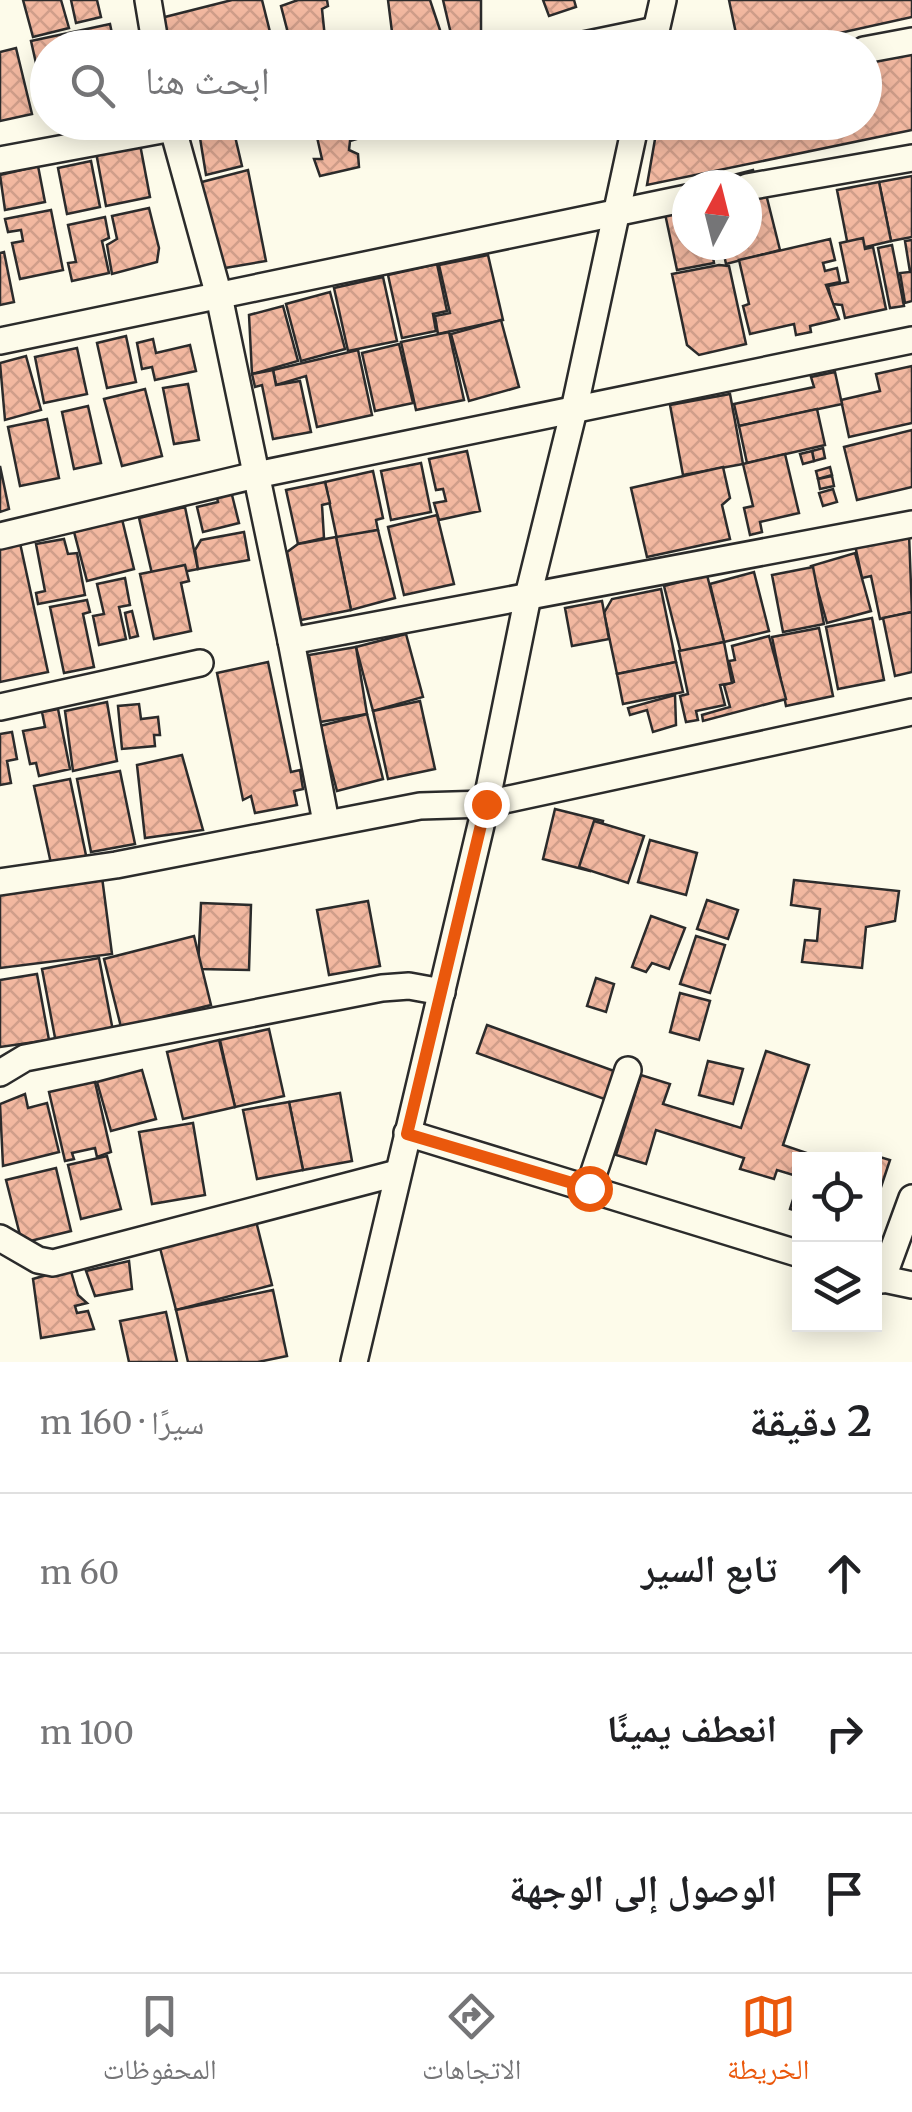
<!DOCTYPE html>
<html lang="ar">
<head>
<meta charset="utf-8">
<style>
	body { margin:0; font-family:Merriweather,"Noto Naskh Arabic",serif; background:#f2f2f2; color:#202124; direction:rtl }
	.controls { position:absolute; right:30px; bottom:30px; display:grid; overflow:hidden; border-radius:0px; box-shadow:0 5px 25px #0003 }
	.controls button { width:90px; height:90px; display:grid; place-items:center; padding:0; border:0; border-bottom:2px solid #e0e0e0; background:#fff; color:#202124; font:50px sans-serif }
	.compass { position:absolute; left:672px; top:170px; width:90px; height:90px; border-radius:50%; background:#fff; box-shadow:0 5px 25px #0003; rotate:7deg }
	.stop { position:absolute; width:30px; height:30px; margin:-22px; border:8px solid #ea580c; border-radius:50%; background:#fff }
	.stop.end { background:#ea580c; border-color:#fff; box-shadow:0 2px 10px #0008 }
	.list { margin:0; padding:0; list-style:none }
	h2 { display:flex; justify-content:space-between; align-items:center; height:130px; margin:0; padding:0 40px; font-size:42px }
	h2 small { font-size:32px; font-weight:400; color:#757577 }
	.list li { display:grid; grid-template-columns:65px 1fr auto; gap:30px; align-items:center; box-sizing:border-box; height:160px; padding:0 40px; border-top:2px solid #e0e0e0 }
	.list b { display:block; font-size:38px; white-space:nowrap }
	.list em { font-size:32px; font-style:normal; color:#757577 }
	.icon { flex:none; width:55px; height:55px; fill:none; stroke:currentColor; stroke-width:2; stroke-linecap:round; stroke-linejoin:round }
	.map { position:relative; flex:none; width:912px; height:1362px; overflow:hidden; direction:ltr }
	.search { position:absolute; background:#fff; box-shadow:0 5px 25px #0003; left:30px; right:30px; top:30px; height:110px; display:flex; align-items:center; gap:25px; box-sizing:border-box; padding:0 35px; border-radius:55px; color:#757577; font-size:38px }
	.sheet { height:610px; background:#fff }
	nav { display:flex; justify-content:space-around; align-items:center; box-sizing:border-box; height:140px; border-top:2px solid #e0e0e0; background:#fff; font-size:28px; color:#757577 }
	nav a { display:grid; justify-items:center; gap:5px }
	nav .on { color:#ea580c }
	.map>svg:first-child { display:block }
	.building { fill:url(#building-cross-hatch); stroke:#2b2b2b; stroke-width:2.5 }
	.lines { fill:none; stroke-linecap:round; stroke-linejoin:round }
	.minor-casing { stroke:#2b2b2b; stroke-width:30 }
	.minor { stroke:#fdfbea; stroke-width:25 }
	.route { stroke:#ea580c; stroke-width:12 }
</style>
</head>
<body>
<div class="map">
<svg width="912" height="1362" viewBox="0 0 912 1362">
	<defs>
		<pattern id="building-cross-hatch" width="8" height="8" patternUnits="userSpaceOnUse" patternTransform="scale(2.5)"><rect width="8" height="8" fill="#f2b8a0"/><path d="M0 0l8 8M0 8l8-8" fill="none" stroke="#d09e8a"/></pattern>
	</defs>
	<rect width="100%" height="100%" fill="#fdfbea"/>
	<g class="building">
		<path d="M23,0H61L69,28L33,37Z"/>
		<path d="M71,0H97L101,17L76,23Z"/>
		<path d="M232,0H262L274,48H168L161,18Z"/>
		<path d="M298,0H327L328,6L322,9L326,48H302L298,38L289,37L281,6Z"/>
		<path d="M388,0H430L441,33L394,48Z"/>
		<path d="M443,0H481V31L451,34Z"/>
		<path d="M543,0H574L576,7L549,16Z"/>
		<path d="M729,0H912V17L772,48H739Z"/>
		<path d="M110,24L115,48H48L46,108L31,41Z"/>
		<path d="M16,48L32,114L0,121V52Z"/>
		<path d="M912,48V130L647,185L658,122H864V58Z"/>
		<path d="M320,122H351L357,139L350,141L349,150L358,154L359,167L320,176L314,159H322L314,124Z"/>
		<path d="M234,132L242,166L206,175L200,138Z"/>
		<path d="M139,139L150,197L106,206L95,147Z"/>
		<path d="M91,161L100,207L67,214L58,168Z"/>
		<path d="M38,166L45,202L5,210L0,175Z"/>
		<path d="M248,170L266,261L219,269L198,183Z"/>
		<path d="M753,170L759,192L765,190L780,250L726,264L722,245H747V185H723L725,177Z"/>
		<path d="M912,176V237L891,241L879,182Z"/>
		<path d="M879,182L891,241L849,251L837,190Z"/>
		<path d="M687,204V245H711L714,263L677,270L664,209Z"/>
		<path d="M149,208L159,248L157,262L112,274L107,245L117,239L112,216Z"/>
		<path d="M51,210L63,270L20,279L12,243L23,241L21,230L8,232L5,219Z"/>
		<path d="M105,217L109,238L102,241L109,273L72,281L68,263L76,262L68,225Z"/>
		<path d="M863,238L865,249L873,247L886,309L845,318L842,305L832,304L828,286L848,282L840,243Z"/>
		<path d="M830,239L835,260L823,263L825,271L837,268L840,282L826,285L839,319L810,326L811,332L796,335L794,324L750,334L743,306L749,304L739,260Z"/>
		<path d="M912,240V301L905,303L900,273L910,272L905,241Z"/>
		<path d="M892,245L904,306L890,308L878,248Z"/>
		<path d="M4,252L14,302L0,305V253Z"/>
		<path d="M488,255L503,320L438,334L435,316L450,313L439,265Z"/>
		<path d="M437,264L447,311L433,314L436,331L402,338L388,275Z"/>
		<path d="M719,265L729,266L746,344L699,355L687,345L672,274Z"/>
		<path d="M383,277L397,341L348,351L334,288Z"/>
		<path d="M330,292L345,349L301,361L286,304Z"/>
		<path d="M283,306L298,361L252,374L249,315Z"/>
		<path d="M501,320L519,387L469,401L451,334Z"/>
		<path d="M449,332L464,400L416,410L401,342Z"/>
		<path d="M126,336L136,382L107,388L97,343Z"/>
		<path d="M153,339L156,353L190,345L196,371L155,380L152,367L142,369L137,343Z"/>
		<path d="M399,344L413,403L375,411L362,353Z"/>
		<path d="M77,348L87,394L44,403L35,357Z"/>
		<path d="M358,350L372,415L317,427L306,376L276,385L273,370Z"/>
		<path d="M26,356L41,410L5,420L0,363Z"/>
		<path d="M912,366V423L849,437L841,400L880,391L876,374Z"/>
		<path d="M273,370L276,385L300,381L311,432L273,439L262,385L255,387L252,374Z"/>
		<path d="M835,372L842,404L739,426L734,404L814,387L811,377Z"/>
		<path d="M188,384L199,440L174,444L163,388Z"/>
		<path d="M145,389L162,456L122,466L104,399Z"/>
		<path d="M730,394L743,464L683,475L670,405Z"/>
		<path d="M88,406L101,463L74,469L62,412Z"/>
		<path d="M817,409L825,445L747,463L739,426Z"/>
		<path d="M47,419L59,478L20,486L8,427Z"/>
		<path d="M912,430V487L857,500L844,447Z"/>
		<path d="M823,448L825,458L814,461L812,451Z"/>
		<path d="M467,451L480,511L439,520L434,503L446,501L443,489L436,490L429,459Z"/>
		<path d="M812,451L814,461L803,464L800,454Z"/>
		<path d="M785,454L799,513L760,522L762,532L750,535L744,508L753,506L743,464Z"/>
		<path d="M421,463L431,512L391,520L381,471Z"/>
		<path d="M0,466L9,509L0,512Z"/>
		<path d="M723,467L730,498L722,505L730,539L647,557L631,488Z"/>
		<path d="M830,467L832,475L818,479L816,471Z"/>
		<path d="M373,471L383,518L376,520L378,530L337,539L325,482Z"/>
		<path d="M832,476L834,486L820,489L818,479Z"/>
		<path d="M325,482L330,503L322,505L324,538L298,544L286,490Z"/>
		<path d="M230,487L239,523L203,532L197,507L218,502L215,490Z"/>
		<path d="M833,489L837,502L823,506L819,493Z"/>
		<path d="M185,507L198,569L153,578L139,518Z"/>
		<path d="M437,515L454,584L404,595L388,527Z"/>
		<path d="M122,519L134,569L87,581L74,532Z"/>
		<path d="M378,530L395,598L351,610L336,537Z"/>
		<path d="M244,532L249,560L198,569L195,550L201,540Z"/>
		<path d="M909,534L912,612L880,619L871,576L862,578L855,545Z"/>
		<path d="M336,537L351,610L301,620L287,552L298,544Z"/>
		<path d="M64,539L68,554L77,553L85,595L38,604L36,593L45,591L36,544Z"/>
		<path d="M20,543L48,672L0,682V547Z"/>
		<path d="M855,553L871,611L827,623L811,566Z"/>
		<path d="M185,565L189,581L181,583L191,631L154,639L140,574Z"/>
		<path d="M813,567L824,624L783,632L772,575Z"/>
		<path d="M754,572L769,631L724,642L710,584Z"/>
		<path d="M707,575L724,642L681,653L664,586Z"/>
		<path d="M125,578L130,605L119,607L126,639L99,645L93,616L104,614L97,584Z"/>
		<path d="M661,589L676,662L617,674L604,613L612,599Z"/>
		<path d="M87,600L90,612L83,614L94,667L64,673L50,607Z"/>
		<path d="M602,601L609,639L572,646L565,608Z"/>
		<path d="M132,611L138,636L130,638L125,613Z"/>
		<path d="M912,612V672L895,676L883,618Z"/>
		<path d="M872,618L884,680L838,689L826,627Z"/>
		<path d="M819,628L833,696L786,706L772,637Z"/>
		<path d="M406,634L423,697L373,711L356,647Z"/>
		<path d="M769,636L786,699L703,721L702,715L730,707L724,685L734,682L729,661L735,660L732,646Z"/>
		<path d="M724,642L732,683L720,685L725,705L696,711L698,720L686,722L680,696L688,694L679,651Z"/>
		<path d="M356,647L367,714L320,722L309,655Z"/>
		<path d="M268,662L291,772L300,770L303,789L294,791L297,805L255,813L251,796L243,800L217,673Z"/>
		<path d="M676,662L683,692L623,704L617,674Z"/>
		<path d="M675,695L676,725L653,732L647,710L630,715L628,708Z"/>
		<path d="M420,701L435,769L388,779L373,711Z"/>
		<path d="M107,702L117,761L73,771L65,711Z"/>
		<path d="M139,704L141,719L158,717L160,735H154L155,746L122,749L118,706Z"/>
		<path d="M58,709L70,769L39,776L36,763L30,764L23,731L45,727L42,712Z"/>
		<path d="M367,714L383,779L337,791L320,726Z"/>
		<path d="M12,732L17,759L7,761L11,783L0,785V734Z"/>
		<path d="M182,755L203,830L145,838L137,765Z"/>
		<path d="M120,771L135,844L91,852L77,779Z"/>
		<path d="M70,779L87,860L52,868L34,786Z"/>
		<path d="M555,809L603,821L590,871L543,859Z"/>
		<path d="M594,821L644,836L628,883L579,867Z"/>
		<path d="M650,840L697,853L686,895L638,882Z"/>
		<path d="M102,877L112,954L0,968V890Z"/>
		<path d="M794,880L899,891L895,921L866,927L862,968L802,962L805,940L817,941L820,909L791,905Z"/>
		<path d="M707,900L738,910L728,939L697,929Z"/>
		<path d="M368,901L380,966L329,975L317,910Z"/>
		<path d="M201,903L251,905L249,970L198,969Z"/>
		<path d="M651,916L685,928L669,969L652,963L646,972L632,967Z"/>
		<path d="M194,936L211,1005L121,1027L104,959Z"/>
		<path d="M696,936L725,945L710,993L680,984Z"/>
		<path d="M99,958L113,1031L56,1043L42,969Z"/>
		<path d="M37,974L49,1040L0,1047V980Z"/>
		<path d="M596,978L614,984L606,1012L587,1006Z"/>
		<path d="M680,993L710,1001L699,1040L670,1032Z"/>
		<path d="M487,1025L617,1072L607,1100L477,1053Z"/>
		<path d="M269,1029L284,1096L235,1107L220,1040Z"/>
		<path d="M219,1040L235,1107L183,1119L167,1052Z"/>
		<path d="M766,1051L809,1065L783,1145L827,1160H800V1177L777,1170L774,1179L740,1169L744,1158L656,1130L646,1164L616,1155L641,1075L670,1084L663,1104L741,1128Z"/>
		<path d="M708,1061L743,1069L733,1104L699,1095Z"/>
		<path d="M142,1070L156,1119L111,1131L97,1082Z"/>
		<path d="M95,1082L111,1152L97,1157L95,1148L72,1153L74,1159L65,1161L49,1092Z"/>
		<path d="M340,1093L352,1161L303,1170L289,1102Z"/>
		<path d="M25,1094L28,1108L47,1103L59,1152L3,1166L0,1104Z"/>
		<path d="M289,1102L303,1170L257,1179L243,1110Z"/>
		<path d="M193,1123L205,1195L152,1204L139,1132Z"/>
		<path d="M873,1155L890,1160L874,1208L872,1160Z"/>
		<path d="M107,1156L121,1209L81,1219L68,1165Z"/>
		<path d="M56,1168L71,1231L22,1243L6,1180Z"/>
		<path d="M798,1184L800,1185V1212L790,1209Z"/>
		<path d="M256,1221L272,1285L176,1310L159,1244Z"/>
		<path d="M129,1261L132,1289L95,1296L86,1271Z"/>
		<path d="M70,1268L78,1295L87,1303L75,1306L77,1313L88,1311L94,1329L41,1338L33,1279Z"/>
		<path d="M273,1290L287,1356L258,1362H188L176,1310Z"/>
		<path d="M166,1312L177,1362H129L120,1321Z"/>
	</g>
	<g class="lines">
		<g class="minor-casing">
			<g id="minor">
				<path d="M148,0L156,48"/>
				<path d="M653,44L663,0"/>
				<path d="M569,48L656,30"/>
				<path d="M864,50L912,41"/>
				<path d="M171,122L219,296L291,641L912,524"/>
				<path d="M0,160L205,122"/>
				<path d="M747,187L912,158"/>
				<path d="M0,341L687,198"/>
				<path d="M0,536L256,475L912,340"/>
				<path d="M291,641L326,822"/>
				<path d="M0,707L200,663"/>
				<path d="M0,882L116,865L420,806L486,804L912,712"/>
				<path d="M0,1073L25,1058L382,988L409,986L442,992"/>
				<path d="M407,1133L800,1254"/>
				<path d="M589,1187L628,1070"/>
				<path d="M0,1238L38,1260L53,1263L397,1173"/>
				<path d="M874,1277L912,1285"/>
				<path d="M882,1280L912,1198"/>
				<path d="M354,1362L486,804L528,596L574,410L636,122"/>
			</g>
		</g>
		<use href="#minor" class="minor"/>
	</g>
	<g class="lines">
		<path class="route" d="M486,804L407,1134L589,1188"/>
	</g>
</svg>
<div class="controls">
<button><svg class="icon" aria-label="locate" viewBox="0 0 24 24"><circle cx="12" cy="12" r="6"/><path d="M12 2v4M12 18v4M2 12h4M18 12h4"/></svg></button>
<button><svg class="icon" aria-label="layers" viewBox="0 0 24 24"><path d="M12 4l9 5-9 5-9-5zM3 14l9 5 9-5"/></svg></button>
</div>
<svg class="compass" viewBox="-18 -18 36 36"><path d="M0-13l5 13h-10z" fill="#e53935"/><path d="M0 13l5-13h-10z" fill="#757577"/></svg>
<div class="stop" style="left:589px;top:1188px"></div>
<div class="stop end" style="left:486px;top:804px"></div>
<div class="search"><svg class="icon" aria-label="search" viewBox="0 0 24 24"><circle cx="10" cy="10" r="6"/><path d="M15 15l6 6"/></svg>ابحث هنا</div>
</div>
<section class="sheet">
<h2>2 دقيقة<small>سيرًا · 160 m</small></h2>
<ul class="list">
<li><svg class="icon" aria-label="ahead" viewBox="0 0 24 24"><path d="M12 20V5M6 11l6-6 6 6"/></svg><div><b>تابع السير</b></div><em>60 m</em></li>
<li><svg class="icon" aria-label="right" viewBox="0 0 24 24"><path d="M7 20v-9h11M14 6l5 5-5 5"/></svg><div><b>انعطف يمينًا</b></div><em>100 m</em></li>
<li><svg class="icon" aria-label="arrive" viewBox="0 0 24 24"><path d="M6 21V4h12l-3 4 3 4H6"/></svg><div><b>الوصول إلى الوجهة</b></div></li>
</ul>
</section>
<nav>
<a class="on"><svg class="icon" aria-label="map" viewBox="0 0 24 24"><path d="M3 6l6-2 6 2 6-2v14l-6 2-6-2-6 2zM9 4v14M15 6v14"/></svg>الخريطة</a>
<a><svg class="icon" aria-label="directions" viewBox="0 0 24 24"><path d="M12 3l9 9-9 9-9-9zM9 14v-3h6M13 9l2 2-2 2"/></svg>الاتجاهات</a>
<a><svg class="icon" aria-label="saved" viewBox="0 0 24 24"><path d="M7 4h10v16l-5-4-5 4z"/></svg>المحفوظات</a>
</nav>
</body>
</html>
